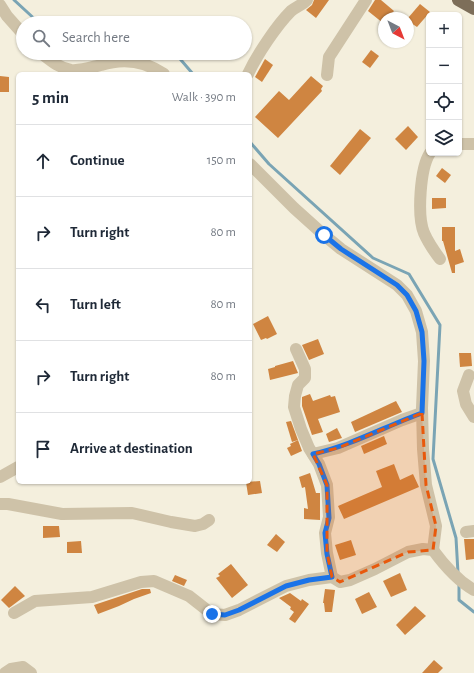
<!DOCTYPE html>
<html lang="en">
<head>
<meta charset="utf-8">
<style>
	body { margin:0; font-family:"Alegreya Sans",sans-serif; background:#f6f6f7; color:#1f2937 }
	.controls { position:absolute; right:12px; top:12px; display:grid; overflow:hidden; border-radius:6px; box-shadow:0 1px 3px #0004 }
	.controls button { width:36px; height:36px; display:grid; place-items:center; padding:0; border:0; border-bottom:1px solid #e0e1e3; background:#fff; color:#1f2937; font:20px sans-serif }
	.compass { position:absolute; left:378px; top:12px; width:36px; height:36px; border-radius:50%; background:#fff; box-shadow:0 1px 3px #0004; rotate:138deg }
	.stop { position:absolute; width:12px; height:12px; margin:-9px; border:3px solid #1a73e8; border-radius:50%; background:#fff }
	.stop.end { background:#1a73e8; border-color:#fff; box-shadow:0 1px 4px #0008 }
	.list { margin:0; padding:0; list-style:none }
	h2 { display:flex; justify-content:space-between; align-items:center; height:52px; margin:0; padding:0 16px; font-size:17px }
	h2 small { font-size:13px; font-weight:400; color:#747a83 }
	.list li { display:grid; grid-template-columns:26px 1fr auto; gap:12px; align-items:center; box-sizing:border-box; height:72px; padding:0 16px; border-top:1px solid #e0e1e3 }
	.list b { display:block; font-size:15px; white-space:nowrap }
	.list em { font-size:13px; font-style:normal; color:#747a83 }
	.icon { flex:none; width:22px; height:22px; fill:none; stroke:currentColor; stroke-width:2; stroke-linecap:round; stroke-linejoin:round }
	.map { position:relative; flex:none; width:474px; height:673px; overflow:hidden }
	.search { position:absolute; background:#fff; box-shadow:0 1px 3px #0004; left:16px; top:16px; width:236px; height:44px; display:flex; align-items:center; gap:10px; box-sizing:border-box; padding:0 14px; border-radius:22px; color:#747a83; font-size:15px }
	.panel { position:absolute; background:#fff; box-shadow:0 1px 3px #0004; left:16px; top:72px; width:236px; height:412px; border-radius:6px }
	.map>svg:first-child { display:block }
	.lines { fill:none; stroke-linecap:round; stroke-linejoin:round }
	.stream { stroke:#7aa4b4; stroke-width:3 }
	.building { fill:#cf8541 }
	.minor { stroke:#cec2a8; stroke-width:12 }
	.major { stroke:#7d6e59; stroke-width:12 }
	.route { stroke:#1a73e8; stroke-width:5 }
	.marked { fill:#e8590c; fill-opacity:0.2; stroke:#e8590c; stroke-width:3; stroke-dasharray:8 5; stroke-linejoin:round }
</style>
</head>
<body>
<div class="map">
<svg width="474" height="673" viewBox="0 0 474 673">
	<rect width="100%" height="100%" fill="#f4efdd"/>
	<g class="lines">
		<g class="stream">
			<path d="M14,0L39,23"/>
			<path d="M71,53L76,58L86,53"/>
			<path d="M175,53L193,74"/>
			<path d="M250,142L269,164L373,258L409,274L440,325L433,459L456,538L458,573"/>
			<path d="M459,585V600L474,612"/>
		</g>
	</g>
	<g class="building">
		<path d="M314,0H329L316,18L306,10L312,5Z"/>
		<path d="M375,0H381L394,11L388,18H384L383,23L368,11Z"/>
		<path d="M420,4L430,12L417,27L408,21V18Z"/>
		<path d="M371,50L379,56L370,68L362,62Z"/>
		<path d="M265,59L273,65L262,82L255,77Z"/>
		<path d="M0,76L9,77V92H0Z"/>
		<path d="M311,76L323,86L321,89L322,91L278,138L255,117L279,91L289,100Z"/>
		<path d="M408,126L418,137L406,150L395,139Z"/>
		<path d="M360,129L371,138L340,175L330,166Z"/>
		<path d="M442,168L451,175L445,183L436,176Z"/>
		<path d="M432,198H446V208L432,209Z"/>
		<path d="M442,227H455V251L460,249L464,262L455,265V273H452L443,241H442Z"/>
		<path d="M268,316L277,334L267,339L266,338L261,340L253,324Z"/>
		<path d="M318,339L324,354L309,360L302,345Z"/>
		<path d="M459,353H471L472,366L460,367Z"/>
		<path d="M293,361L298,373L270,380L268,369L275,367V366Z"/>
		<path d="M310,394L313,401L330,395L331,397L335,396L340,412L318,419L323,432L312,435L302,406V397Z"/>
		<path d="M396,401L402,412L355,432L351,422Z"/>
		<path d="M291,421L298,440L292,442L286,422Z"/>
		<path d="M337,428L342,438L329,442L326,434Z"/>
		<path d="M384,436L387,444L364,454L361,446Z"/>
		<path d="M298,440L302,451L291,456L287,448L291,446L290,444Z"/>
		<path d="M394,464L400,480L413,474L419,487L344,519L338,506L382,487L376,471Z"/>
		<path d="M310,473L316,493H320V520L304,519V508L308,509L305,487L302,488L299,477Z"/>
		<path d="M260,481L262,493L248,495L246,482Z"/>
		<path d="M43,526H59L60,537L43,538Z"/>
		<path d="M276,534L285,542L277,552L267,545Z"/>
		<path d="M464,539H474V559L466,560Z"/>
		<path d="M351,540L356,555L340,560L335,545Z"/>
		<path d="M81,541L82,553H67V542Z"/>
		<path d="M231,564L248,585L232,598L216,578L220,576L218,574Z"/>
		<path d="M400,573L407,590L391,597L383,581Z"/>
		<path d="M175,575L187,580L184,586L172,581Z"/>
		<path d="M15,586L25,596L9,608L1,600Z"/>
		<path d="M142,589H150L151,593L134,599L119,606L98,614L94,605Z"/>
		<path d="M325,589L335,590L332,612H325L324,603H323Z"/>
		<path d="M369,592L377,607L362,614L355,599Z"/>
		<path d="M290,593L301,601L302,599L309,604L295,623L289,619L294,612L290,609L291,607L279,598Z"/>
		<path d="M415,606L426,616L405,635L396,625Z"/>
		<path d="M434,660L443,668L438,673H422Z"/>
	</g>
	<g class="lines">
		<g class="minor">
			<path d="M0,5L7,16L23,34"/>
			<path d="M41,53C50,60 59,68 71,70C81,71 92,67 101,65C123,58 145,61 164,74"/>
			<path d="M248,74C257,55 276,26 291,11C296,7 302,5 307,0"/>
			<path d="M327,75L329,57L366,0"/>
			<path d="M459,144H474"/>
			<path d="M430,153C420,168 417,216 424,233C428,242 434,251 440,259"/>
			<path d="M250,164L294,208L324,235L341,249L397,285L407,295L416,311L422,332L424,361L422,408L423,449L426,485L436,526L433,550"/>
			<path d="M296,349L305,369V378L298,385L295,396L294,407L301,429L309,448L319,464L327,485L329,517L325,533L327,553L332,577L340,582L350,580L375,569L408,552L423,549L433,550C444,565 458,581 474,590"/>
			<path d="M469,375L463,391L466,404L474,417"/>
			<path d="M313,454L338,448L402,420L422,413"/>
			<path d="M0,477L18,467"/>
			<path d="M0,504H8L62,514L132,513L171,522L195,526L203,524L209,520"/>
			<path d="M466,532L474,531"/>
			<path d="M14,613L35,601L92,597L141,582L154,581L189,596L212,614L225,615L239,610L286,586L309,580L332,577"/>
			<path d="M5,673L11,669L23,667L31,673"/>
		</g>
		<path class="major" d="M458,0L474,9"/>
	</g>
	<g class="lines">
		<path class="route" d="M212,614L225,615L239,610L286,586L309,580L332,577L327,554L325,533L329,518L327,485L319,464L313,454C350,446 386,426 422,413L424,361L422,332L416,311L407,295L397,285L341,249L324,235"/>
	</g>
	<path class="marked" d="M422,413L426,485L436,526L433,550L408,552L340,582L332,577L327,553V485L313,454L338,448Z"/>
</svg>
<div class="controls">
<button>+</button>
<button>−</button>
<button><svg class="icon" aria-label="locate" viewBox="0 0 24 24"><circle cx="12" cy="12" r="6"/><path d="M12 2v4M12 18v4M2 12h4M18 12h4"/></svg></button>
<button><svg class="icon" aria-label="layers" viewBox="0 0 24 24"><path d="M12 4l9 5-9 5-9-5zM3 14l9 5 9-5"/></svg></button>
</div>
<svg class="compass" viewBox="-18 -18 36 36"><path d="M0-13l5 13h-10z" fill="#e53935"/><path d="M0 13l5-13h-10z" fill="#747a83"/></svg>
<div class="stop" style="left:324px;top:235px"></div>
<div class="stop end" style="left:212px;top:614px"></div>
<div class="search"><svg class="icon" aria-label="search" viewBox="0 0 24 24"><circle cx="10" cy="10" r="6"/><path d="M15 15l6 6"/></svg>Search here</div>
<section class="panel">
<h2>5 min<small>Walk · 390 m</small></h2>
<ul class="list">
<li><svg class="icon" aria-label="ahead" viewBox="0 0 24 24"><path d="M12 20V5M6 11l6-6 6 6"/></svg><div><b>Continue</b></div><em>150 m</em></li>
<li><svg class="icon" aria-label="right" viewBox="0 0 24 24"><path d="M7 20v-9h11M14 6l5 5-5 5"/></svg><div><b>Turn right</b></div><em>80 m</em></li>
<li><svg class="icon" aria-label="left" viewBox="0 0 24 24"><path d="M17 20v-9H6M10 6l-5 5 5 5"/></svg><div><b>Turn left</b></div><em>80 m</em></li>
<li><svg class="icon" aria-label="right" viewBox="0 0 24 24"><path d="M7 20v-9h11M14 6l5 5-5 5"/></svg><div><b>Turn right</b></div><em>80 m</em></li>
<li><svg class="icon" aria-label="arrive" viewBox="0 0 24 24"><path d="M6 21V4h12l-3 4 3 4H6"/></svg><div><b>Arrive at destination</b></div></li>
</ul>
</section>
</div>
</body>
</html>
